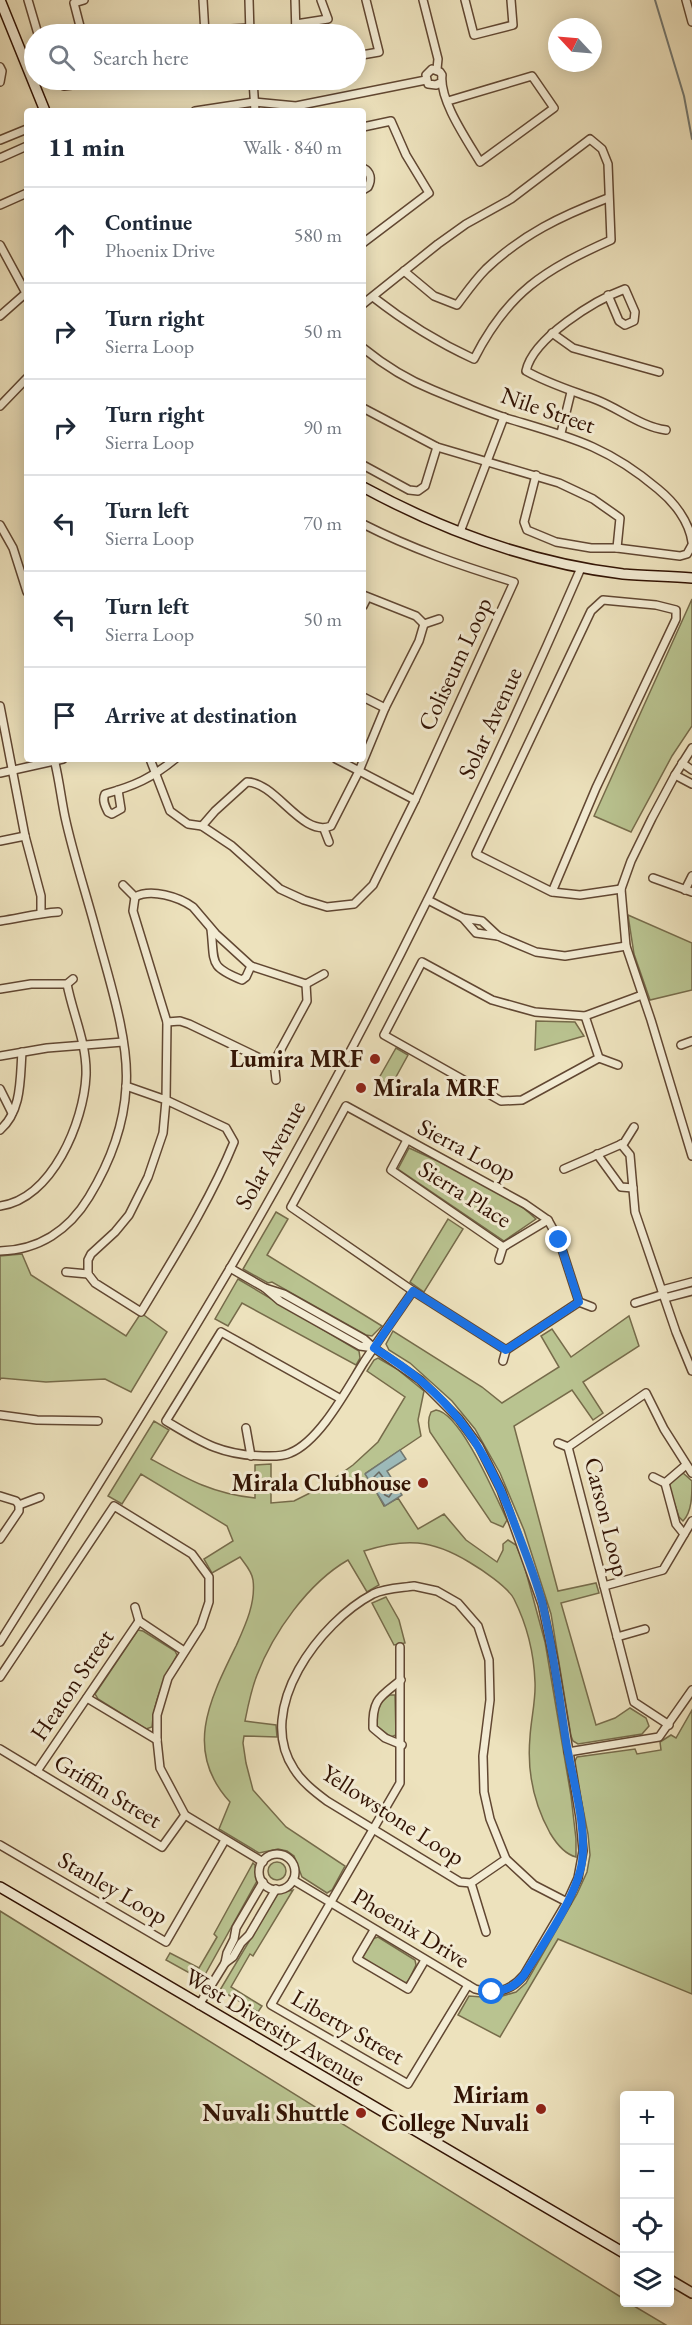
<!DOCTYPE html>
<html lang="en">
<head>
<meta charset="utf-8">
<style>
	body { margin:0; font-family:"EB Garamond",serif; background:#f2f2f3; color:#1f2937 }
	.controls { position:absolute; right:18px; bottom:18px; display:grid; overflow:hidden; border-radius:6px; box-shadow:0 3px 15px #0003 }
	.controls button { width:54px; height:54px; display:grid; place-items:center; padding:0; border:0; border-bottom:2px solid #e0e1e3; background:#fff; color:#1f2937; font:30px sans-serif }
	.compass { position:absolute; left:548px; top:18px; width:54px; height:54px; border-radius:50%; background:#fff; box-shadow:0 3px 15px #0003; rotate:296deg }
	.stop { position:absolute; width:18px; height:18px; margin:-14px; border:4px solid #1a73e8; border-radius:50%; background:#fff }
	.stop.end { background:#1a73e8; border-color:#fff; box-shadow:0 2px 6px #0008 }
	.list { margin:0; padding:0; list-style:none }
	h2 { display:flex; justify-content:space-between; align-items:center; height:78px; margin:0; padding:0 24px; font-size:26px }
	h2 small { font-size:20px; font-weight:400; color:#747a83 }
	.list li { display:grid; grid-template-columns:39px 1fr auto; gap:18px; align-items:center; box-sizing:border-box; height:96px; padding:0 24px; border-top:2px solid #e0e1e3 }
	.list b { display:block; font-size:22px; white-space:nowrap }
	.list p { margin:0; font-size:20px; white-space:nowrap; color:#747a83 }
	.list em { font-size:20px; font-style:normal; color:#747a83 }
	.icon { flex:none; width:33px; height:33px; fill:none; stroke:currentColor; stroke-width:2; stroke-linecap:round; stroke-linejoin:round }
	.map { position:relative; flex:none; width:692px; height:2325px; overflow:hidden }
	.search { position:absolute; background:#fff; box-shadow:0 3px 15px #0003; left:24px; top:24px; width:342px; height:66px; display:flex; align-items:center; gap:15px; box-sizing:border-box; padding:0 21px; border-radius:33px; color:#747a83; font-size:22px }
	.panel { position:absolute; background:#fff; box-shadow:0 3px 15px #0003; left:24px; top:108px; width:342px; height:654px; border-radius:6px }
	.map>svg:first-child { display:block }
	.green { fill:#b9c390; stroke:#766b4a; stroke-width:1.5 }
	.water { fill:#9dbbbb; stroke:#727872; stroke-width:1.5 }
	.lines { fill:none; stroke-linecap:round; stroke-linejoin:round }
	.shore { stroke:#686760; stroke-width:1.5 }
	.stream { stroke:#727872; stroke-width:2 }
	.street-casing { stroke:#614732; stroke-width:10 }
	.secondary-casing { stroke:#321304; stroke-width:12 }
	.street { stroke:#f3ecd4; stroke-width:7 }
	.secondary { stroke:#f3ecd4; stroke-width:9 }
	.route { stroke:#1a73e8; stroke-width:8 }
	.poi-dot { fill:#8f2418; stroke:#f3ecd4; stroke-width:2 }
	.labels { text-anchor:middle; stroke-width:6; stroke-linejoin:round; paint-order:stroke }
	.street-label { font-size:24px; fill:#321304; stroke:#f3ecd4 }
	.poi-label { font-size:24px; font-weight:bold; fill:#321304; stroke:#f3ecd4; text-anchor:end }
</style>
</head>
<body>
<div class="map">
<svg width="692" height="2325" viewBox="0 0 692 2325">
	<rect width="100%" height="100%" fill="#ede2bd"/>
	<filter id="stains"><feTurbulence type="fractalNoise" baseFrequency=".00333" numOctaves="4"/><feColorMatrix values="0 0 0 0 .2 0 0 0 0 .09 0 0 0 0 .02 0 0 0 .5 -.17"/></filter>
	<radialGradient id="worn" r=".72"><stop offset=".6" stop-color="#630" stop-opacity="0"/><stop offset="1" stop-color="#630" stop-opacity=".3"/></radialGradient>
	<g class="green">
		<path d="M692,599V726L672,756L631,832L594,816Z"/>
		<path d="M628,915L692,943V990L650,1000L634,954Z"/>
		<path d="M536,1021L575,1022L584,1036L535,1050Z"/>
		<path d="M396,1048L408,1055L391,1086L379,1078Z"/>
		<path d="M409,1148C450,1167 503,1187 536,1219L504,1241L398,1169Z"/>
		<path d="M276,1212L288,1219L267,1255L382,1326L372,1336L366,1335L272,1282L268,1283L243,1269Z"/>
		<path d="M448,1219L463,1229L424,1292L410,1282Z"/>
		<path d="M22,1254L31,1275L126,1336L141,1313L167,1332L131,1392L105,1379L46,1382L1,1378L0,1380V1256Z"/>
		<path d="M238,1279L359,1351L360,1358L356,1365L242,1303L228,1326L215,1319Z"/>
		<path d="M629,1316L639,1346L583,1382L603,1413L593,1420L572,1390L514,1426L558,1591L596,1583L599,1593L561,1603L596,1725L615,1718L630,1708L646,1718L649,1726L642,1734L578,1744L573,1741L571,1736L551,1614L524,1530L500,1473L475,1429L452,1401L410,1363L389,1350L386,1344L393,1331L482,1387L502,1403L559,1367L541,1336L552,1329L571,1357Z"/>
		<path d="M378,1358L397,1369L424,1391L418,1420L421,1436L366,1473L384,1506L398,1498L418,1529L444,1514L466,1540L497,1562L503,1550V1544L508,1540L516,1545L523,1561L545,1642L571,1796L576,1839V1857C564,1854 556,1843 550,1833C534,1804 527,1770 530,1737C531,1719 536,1700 535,1682C534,1654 527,1625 514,1599C508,1587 481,1569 469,1562C431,1539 405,1538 364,1551L379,1585L367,1592L348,1560C308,1583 273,1633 257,1675C251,1690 248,1706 245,1721L276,1725L277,1737L244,1736L243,1743L246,1763L253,1790L286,1827L345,1866L332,1890L327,1893L302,1877L294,1856L287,1851L278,1849L259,1853L219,1829L230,1802C183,1751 210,1699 236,1646C245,1626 256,1603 253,1580C252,1571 245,1564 240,1557L212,1573L204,1559L233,1541L227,1526L141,1474L122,1504L108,1496L154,1421L169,1430L151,1459C187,1479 213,1494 255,1498V1465L271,1464V1503L294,1501L322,1487L353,1465L378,1442L405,1397L367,1371L374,1360Z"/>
		<path d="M436,1410C461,1413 496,1497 507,1520L503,1527L491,1522L430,1432C428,1425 428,1418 431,1412Z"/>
		<path d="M683,1473L692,1481C692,1495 692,1512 683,1521L679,1517L669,1487L671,1482Z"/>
		<path d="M386,1597L399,1620L405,1643L394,1645L372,1603Z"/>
		<path d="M138,1630L143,1631L175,1651L177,1655C164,1679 154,1700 152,1727L146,1729L98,1699L95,1694Z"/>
		<path d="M390,1695H395L396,1735L391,1737L377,1726L374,1716L383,1700Z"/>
		<path d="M692,1710V1994L558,1939L500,2037L458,2015L469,1996L496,1998L516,1992L526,1983L577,1894L587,1872L590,1855L588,1834L574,1763L577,1757L635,1749L637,1754L661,1750L660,1742L671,1735L676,1738Z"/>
		<circle cx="277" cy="1871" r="9"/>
		<path d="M253,1863L255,1865L257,1881L202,1980L166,1960L170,1953L199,1968L217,1937L214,1934Z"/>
		<path d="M293,1890L253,1956L250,1954L231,1987L262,2006L258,2012L220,1990L278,1893Z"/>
		<path d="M0,1911L624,2299V2302L629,2303L666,2325H0Z"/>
		<path d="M378,1937L415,1960L416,1965L408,1982L404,1983L364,1959L363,1956L372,1939Z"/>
	</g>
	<path class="water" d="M400,1450L406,1459L387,1471L402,1495L385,1506L365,1474Z"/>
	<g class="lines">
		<path class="shore" d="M379,1472L393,1491L389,1497L385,1495L374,1477Z"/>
		<path class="stream" d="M655,0L684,96L692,139"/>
		<g class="street-casing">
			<g id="street">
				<path d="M28,0L38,34"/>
				<path d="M203,0L205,34"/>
				<path d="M249,0L250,34"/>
				<path d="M295,0L296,34"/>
				<path d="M423,0L438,59L437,69"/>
				<path d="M465,0L474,35L513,25L511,0"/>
				<path d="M686,0L692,22"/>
				<path d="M296,24L328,19L321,0"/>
				<path d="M82,34L74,3L84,0"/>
				<path d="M136,34L250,28"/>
				<path d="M356,56L379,52L366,0"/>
				<path d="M0,67L2,71L0,82"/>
				<path d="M60,80L64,86L113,80"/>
				<path d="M253,80L255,111"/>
				<path d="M440,83L436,85L428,84L426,75L432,69L440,72L442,75C439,100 467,140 480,162L554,108L532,76L448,101"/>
				<path d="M195,111L254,102L296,106L426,80"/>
				<path d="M363,127L391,121L406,155L429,193L363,243"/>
				<path d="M0,140L27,129"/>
				<path d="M0,158L27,146"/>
				<path d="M363,168C371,172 372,179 368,187L363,190"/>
				<path d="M0,205L27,193"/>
				<path d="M0,245L26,293L0,316"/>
				<path d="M404,271L434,296L457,305C466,293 475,280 486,269C523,234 561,216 608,198"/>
				<path d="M608,295L619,321L625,325L634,321L635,312L625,289C595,300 533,338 526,371C549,384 573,391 597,400C620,409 642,427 666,430"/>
				<path d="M363,304L438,244L466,224L511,199L590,139L602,149L608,164L611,240C544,270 508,292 474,359C437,342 405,322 373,297"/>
				<path d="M552,333L573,348L659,372"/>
				<path d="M363,348C384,365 408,380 433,390C457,400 482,410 506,418C569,437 606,445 658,489C674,502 689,521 692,542"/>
				<path d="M0,406L27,378"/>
				<path d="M363,408L437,447L559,483L593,499L620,518L617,548"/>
				<path d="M561,433L571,392"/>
				<path d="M363,465L409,490L418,491L425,486L437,447"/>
				<path d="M536,475L524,522L527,530L556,542L591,548H617L680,556L687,554L692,545"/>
				<path d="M0,525L13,548L27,592"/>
				<path d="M460,532L504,417"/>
				<path d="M363,595L416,616L424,624"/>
				<path d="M363,606L367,598"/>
				<path d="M424,624L439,619"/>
				<path d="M363,697L385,708"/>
				<path d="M0,706L25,836L41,896V912"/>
				<path d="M692,748L675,775L652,818L631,861L621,889L626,946L651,1020L692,1156"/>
				<path d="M150,759L170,811L188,824L202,826L232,846L280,889L304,900L327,907L354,904L373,885L415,800L514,582C462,566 412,549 363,524"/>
				<path d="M336,759L415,800"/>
				<path d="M682,763L692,770"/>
				<path d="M0,773L63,759"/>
				<path d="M675,775L692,784"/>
				<path d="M118,790L121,809L112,814L108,812C105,806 102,800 105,794C134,786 152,778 175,759"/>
				<path d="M202,826L215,811L247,782C276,782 302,838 331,826L359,771L385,708L419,641L424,624"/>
				<path d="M324,829L329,842"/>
				<path d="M0,841L25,836"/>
				<path d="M653,878L692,892"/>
				<path d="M123,885L135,897"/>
				<path d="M685,890L692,876"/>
				<path d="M552,892L596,788L676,619V610L656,605L603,600L591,611L476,854L552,892L580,895L621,889"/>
				<path d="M135,897C151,888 179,897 193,907L216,934L251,966L306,984"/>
				<path d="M428,900L463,918L476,933L498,936"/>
				<path d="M463,918L482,921L498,936L536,952L565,956L626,946"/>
				<path d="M0,921C20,918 39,913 58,912"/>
				<path d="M211,929C215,963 208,966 242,980L246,977L251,966"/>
				<path d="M306,984L324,974"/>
				<path d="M0,989L31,984H67L73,979"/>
				<path d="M585,1016L599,1058"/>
				<path d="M167,1022L180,1021L189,1024L268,1062H274"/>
				<path d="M681,1045L692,1041"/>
				<path d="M0,1056L47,1048L123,1042"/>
				<path d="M618,1065L599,1058L522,1100L501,1101L384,1035L422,962L492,1000L535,1012L585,1016L642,995"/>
				<path d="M276,1080L274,1062L307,1001L306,984"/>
				<path d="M126,1086L166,1100L226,1128L234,1142C210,1201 174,1257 141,1312L95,1283L88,1274V1260L91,1254L115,1232L129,1215L148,1177L163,1133L166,1100L167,1022L133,911L135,897"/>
				<path d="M0,1089L12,1113"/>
				<path d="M346,1106L525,1204L548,1220L559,1240L579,1302L506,1350L413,1291L291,1207Z"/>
				<path d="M0,1130C22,1111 20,1079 22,1052"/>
				<path d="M407,1140L391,1170L503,1247L548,1220"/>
				<path d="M621,1144L630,1155L635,1212L676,1332L692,1371"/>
				<path d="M597,1154L621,1187L633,1188"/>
				<path d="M564,1169L624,1143L634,1127"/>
				<path d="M0,1206C52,1199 84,1122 86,1075C87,1043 73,1015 67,984"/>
				<path d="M0,1251C39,1250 69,1230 89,1197C109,1164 124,1126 126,1087C130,1040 107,973 95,927C85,890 73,854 65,817C61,798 59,778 54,759"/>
				<path d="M499,1260L503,1247"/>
				<path d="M230,1268L265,1288L280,1301L360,1346L374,1348"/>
				<path d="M66,1272L88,1274"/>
				<path d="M265,1288L284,1294L364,1339L374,1348L420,1380L459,1419L479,1446L501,1490L542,1604L554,1661L580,1818L583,1851L578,1878L567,1902L524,1975C511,1991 494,1995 475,1989L293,1880"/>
				<path d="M662,1290L692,1282"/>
				<path d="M665,1298L692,1291"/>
				<path d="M579,1302L592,1307"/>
				<path d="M635,1303L664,1294"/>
				<path d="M503,1361L506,1350"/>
				<path d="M341,1399L221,1332L166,1421C201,1442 220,1455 263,1456C271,1456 282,1457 290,1453C320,1441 347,1389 364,1362C380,1338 397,1314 413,1291"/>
				<path d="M0,1415L37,1420L98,1421"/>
				<path d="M246,1428L251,1456"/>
				<path d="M558,1443L568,1447"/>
				<path d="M568,1447L634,1702L669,1725"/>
				<path d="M568,1447L646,1393L664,1429L692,1473"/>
				<path d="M653,1477L665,1483"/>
				<path d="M0,1496L16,1501L19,1505V1511L0,1539"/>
				<path d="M19,1505L40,1497"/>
				<path d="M684,1534L676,1524L665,1483L686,1465"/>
				<path d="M414,1586L437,1591L458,1603L478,1626L489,1660L490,1700L483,1756L484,1792L490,1819L506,1859L471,1883L460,1882L327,1801C315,1792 302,1782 294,1769C254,1709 320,1622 373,1594C385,1588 400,1588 414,1586Z"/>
				<path d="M604,1586L663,1570L692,1521"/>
				<path d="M135,1607L139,1621L184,1651"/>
				<path d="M617,1637L645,1629"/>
				<path d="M0,1642C77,1519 155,1396 229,1270C361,1044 477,808 581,568"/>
				<path d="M400,1647V1783L271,2005L408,2084L468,1985"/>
				<path d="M0,1677L114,1506L192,1554L209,1577V1602L201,1626L168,1678L157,1715V1740L160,1768L185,1815L263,1862"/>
				<path d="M401,1680C380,1697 372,1699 373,1728L385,1738L402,1745"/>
				<path d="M87,1698L157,1740"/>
				<path d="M0,1749L162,1847L185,1815"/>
				<path d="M568,1752L659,1737L692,1690"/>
				<path d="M37,1771L139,1621"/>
				<path d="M0,1845L166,1942L225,1840"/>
				<circle cx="277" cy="1872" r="18"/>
				<path d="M506,1859L534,1885L567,1902"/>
				<path d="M471,1883L486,1932"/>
				<path d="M374,1930L357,1959L408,1989L425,1960"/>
				<path d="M225,1963L233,1957L241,1943L249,1935L276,1889"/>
				<path d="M199,2005L225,1963L227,1953L234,1939L236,1928L263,1882"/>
			</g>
		</g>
		<g class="secondary-casing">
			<g id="secondary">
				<path d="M0,0L45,111"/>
				<path d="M363,487C444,531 531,563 623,574C646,576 669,576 692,578"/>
				<path d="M0,1887L624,2253"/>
				<path d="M670,2280L692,2293"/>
			</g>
		</g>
		<use href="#street" class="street"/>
		<use href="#secondary" class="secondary"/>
	</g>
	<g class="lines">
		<path class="route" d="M492,1992C506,1990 515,1987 524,1975C542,1946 577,1896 582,1862C587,1825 572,1778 566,1741C559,1695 553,1648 542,1602C534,1572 521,1542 510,1512C497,1480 482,1448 460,1421C437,1391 406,1367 374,1348L413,1291L506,1350L579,1302L559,1240"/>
	</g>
	<g class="poi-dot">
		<circle cx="375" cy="1059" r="6"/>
		<circle cx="361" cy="1088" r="6"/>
		<circle cx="423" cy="1483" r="6"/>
		<circle cx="541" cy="2109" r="6"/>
		<circle cx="361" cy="2113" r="6"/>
	</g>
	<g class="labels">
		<g class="street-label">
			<text transform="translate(548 410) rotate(19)" y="8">Nile Street</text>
			<text transform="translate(455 664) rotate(-65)" y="8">Coliseum Loop</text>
			<text transform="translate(490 723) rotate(-65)" y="8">Solar Avenue</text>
			<text transform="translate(467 1150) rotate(28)" y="8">Sierra Loop</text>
			<text transform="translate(270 1155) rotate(-61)" y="8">Solar Avenue</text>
			<text transform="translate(465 1194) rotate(32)" y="8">Sierra Place</text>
			<text transform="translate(607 1517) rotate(76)" y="8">Carson Loop</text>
			<text transform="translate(72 1685) rotate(-56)" y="8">Heaton Street</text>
			<text transform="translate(108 1791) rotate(31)" y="8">Griffin Street</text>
			<text transform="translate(393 1815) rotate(33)" y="8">Yellowstone Loop</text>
			<text transform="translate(113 1888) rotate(30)" y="8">Stanley Loop</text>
			<text transform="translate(411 1928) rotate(31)" y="8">Phoenix Drive</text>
			<text transform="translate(275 2027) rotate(31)" y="8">West Diversity Avenue</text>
			<text transform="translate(348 2027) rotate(30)" y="8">Liberty Street</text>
		</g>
		<g class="poi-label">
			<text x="363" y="1067">Lumira MRF</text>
			<text x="373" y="1096" text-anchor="start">Mirala MRF</text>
			<text x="411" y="1491">Mirala Clubhouse</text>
			<text x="529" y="2103">Miriam<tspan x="529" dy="28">College Nuvali</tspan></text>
			<text x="349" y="2121">Nuvali Shuttle</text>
		</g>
	</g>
	<rect width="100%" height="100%" filter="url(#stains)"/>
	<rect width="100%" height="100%" fill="url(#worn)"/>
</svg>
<div class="controls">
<button>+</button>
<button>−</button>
<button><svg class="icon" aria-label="locate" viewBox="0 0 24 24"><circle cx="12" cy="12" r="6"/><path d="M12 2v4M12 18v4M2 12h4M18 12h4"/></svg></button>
<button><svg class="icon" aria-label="layers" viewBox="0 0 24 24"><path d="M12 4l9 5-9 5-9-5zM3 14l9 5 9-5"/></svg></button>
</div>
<svg class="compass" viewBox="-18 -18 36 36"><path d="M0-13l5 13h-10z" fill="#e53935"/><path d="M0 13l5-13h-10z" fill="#747a83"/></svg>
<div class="stop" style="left:492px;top:1992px"></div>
<div class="stop end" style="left:559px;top:1240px"></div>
<div class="search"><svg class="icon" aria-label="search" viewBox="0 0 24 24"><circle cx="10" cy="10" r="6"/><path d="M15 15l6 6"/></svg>Search here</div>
<section class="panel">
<h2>11 min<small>Walk · 840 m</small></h2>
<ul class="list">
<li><svg class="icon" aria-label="ahead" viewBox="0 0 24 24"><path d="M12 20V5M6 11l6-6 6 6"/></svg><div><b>Continue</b><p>Phoenix Drive</p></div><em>580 m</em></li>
<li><svg class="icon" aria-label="right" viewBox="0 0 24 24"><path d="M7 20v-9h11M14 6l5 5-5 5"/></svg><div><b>Turn right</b><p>Sierra Loop</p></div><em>50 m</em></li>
<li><svg class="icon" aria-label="right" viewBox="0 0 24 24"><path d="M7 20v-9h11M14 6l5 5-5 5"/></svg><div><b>Turn right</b><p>Sierra Loop</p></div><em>90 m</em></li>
<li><svg class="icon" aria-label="left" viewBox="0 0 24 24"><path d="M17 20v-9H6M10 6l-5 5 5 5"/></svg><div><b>Turn left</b><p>Sierra Loop</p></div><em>70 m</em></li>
<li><svg class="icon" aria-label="left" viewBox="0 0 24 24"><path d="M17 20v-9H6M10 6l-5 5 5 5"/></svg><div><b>Turn left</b><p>Sierra Loop</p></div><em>50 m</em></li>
<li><svg class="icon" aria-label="arrive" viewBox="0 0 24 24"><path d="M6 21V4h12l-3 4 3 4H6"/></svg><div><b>Arrive at destination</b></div></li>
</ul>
</section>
</div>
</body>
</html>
